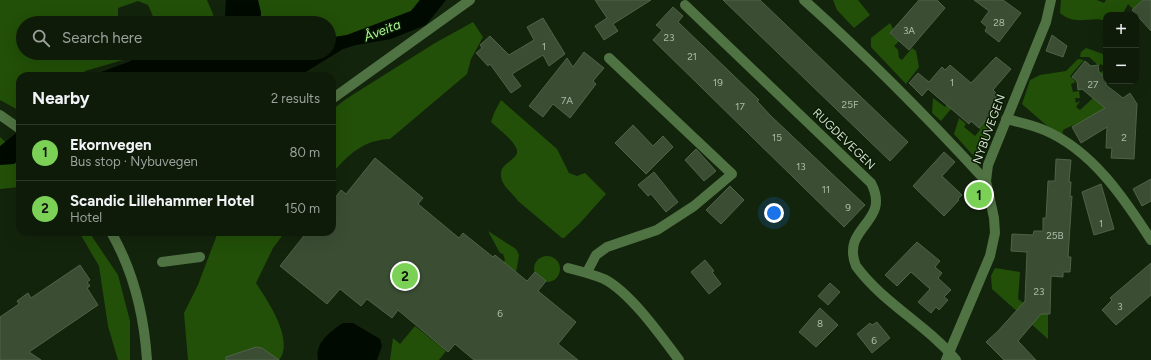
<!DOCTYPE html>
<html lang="en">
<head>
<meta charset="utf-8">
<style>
	body { margin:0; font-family:Figtree,sans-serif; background:#1c2817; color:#f1f3f6 }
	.controls { position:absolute; right:12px; top:12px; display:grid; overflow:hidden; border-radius:8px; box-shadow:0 4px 16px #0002 }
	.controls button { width:36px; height:36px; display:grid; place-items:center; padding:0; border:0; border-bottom:1px solid #2e392a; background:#0e1b09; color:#f1f3f6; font:20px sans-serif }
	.you { position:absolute; left:774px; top:213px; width:14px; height:14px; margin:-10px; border:3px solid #fff; border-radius:50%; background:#1a73e8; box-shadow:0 0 0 6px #1a73e833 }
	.badge { display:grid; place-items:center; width:26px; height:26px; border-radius:50%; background:#7ad156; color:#111; font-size:13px; font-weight:700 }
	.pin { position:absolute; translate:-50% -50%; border:2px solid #fff; box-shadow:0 1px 4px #0006 }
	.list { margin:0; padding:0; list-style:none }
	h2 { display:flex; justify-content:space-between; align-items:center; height:52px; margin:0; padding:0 16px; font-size:17px }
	h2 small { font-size:13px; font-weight:400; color:#9ba19c }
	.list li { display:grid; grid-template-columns:26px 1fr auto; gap:12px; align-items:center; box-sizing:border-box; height:56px; padding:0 16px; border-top:1px solid #2e392a }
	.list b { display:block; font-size:15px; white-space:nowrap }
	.list p { margin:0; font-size:13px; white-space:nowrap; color:#9ba19c }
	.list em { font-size:13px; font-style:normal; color:#9ba19c }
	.icon { flex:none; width:22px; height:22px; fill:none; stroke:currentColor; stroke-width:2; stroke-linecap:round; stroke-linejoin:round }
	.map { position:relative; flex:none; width:1151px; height:360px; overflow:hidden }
	.search { position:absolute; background:#0e1b09; box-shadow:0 4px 16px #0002; left:16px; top:16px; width:320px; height:44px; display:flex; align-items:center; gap:10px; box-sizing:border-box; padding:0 14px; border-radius:22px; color:#9ba19c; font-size:15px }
	.panel { position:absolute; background:#0e1b09; box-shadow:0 4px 16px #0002; left:16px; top:72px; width:320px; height:164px; border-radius:12px }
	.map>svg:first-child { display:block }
	.green { fill:#225008 }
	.water { fill:#000a00 }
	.building { fill:#3b4e34; stroke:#4f6348 }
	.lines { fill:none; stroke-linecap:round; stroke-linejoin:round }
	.minor { stroke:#507343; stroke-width:10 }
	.labels { text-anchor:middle; stroke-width:3; stroke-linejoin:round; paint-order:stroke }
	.number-label { font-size:10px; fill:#adbaa8 }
	.street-label { font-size:12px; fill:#d3decf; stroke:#0a1b04 }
	.water-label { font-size:13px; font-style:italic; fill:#adf791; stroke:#0a1b04 }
</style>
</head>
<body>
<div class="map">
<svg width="1151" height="360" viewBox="0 0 1151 360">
	<rect width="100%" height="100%" fill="#13240c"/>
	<g class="green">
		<path d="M0,0H207L213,14V23H156L148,5L138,1L118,8V23H23V53H124L123,60L85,71L82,76H20V111L0,100Z"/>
		<path d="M258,0H420L411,11L347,35L329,38V23H260L261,13Z"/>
		<path d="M833,0H858L870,15L854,28L837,10Z"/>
		<path d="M1061,0H1097L1104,3L1106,0H1144L1133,9L1128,4L1122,15H1106V21C1092,15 1076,27 1060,13Z"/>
		<path d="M473,22L483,37L471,59L467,74L390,139C364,140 348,154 332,174V110L346,99L435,43Z"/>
		<path d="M890,23L894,31L891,35L899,41L894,46L898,50L899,58L902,60L912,48L916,51L919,67L906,84L871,47V38Z"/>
		<path d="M1086,48L1106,55V78L1100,73L1105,69L1104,66L1101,64L1099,66L1089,57H1080L1081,52Z"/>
		<path d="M1078,59L1084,60L1070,76L1076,82L1071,84L1073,92L1079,91L1080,98H1075L1076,103L1080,101L1076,107L1080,110L1093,98L1105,108C1096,119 1076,123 1063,130L1062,136L1046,125L1022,104L1030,80L1040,75L1066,71Z"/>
		<path d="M965,92L941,121L932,113L933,98L945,107L949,102Z"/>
		<path d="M501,100L557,149L569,173L577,176L585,173L606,194L580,223L564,238H562L518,201C512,192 500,185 501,173C501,168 506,164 510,161C513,158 517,156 517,152C518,143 497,128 491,122L494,113Z"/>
		<path d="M992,113L996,118L977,160L954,134L959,118L966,124L964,127L975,136L980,130L979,128Z"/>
		<path d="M0,137L20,155V187L0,189Z"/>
		<path d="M488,231L516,249L519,255L516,273L502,265L505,260L503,254L500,253Z"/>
		<path d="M79,232H89L118,275L130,321V360H118L108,326L99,266Z"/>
		<path d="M218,232H285L273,248L256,283C267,300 295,340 279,360H275L252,348L241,360H188L184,313L198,285Z"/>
		<circle cx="547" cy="269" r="13"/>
		<path d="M995,268L1020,272L1018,299L1037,313L1048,314V339L992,289L991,276Z"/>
		<path d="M415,326L446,351L439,360H390L393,338L400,344Z"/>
	</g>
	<g class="water">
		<path d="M226,0H258L261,13L260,23H219L225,17Z"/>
		<path d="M420,0H446L426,25L391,39L356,45L343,49L304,73L295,76H96L101,72L131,61L132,55L136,53H329V38L347,35L411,11Z"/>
		<path d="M20,130V159L14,164L0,165V146Z"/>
		<path d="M343,323H353L380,339L382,346L377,360H318C314,344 330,331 343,323Z"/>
	</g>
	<g class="building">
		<path d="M595,0H651L613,24L618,31L604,40L595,26L607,18Z"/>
		<path d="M723,0H760L908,142L890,161Z"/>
		<path d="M919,0H937L945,8L909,50L890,33Z"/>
		<path d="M974,0H1003L1021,13L999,42L985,31L987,27L981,22L989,11Z"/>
		<path d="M1143,0H1151V31L1132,10Z"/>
		<path d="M673,7L683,16L678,22L759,100L757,101L771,116L865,205L844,227L653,40L662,30L656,25Z"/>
		<path d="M543,18L565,54L549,66L543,55L512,74L521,86L511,93L490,64L488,66L476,53L482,48L480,45L490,36L509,55L534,40L527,27Z"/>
		<path d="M1052,35L1067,46L1063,57L1046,51Z"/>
		<path d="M584,52L604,68L593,81L596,84L570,118L553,104L543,117L529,106L567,58L573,67Z"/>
		<path d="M996,57L1011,69L993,90L998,95L993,101L994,111L979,128L971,121L969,124L928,89L922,96L909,83L918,73L929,82L942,67L945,70L950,65L971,83Z"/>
		<path d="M1085,61L1091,66L1098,65L1099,72L1106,78V85L1123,98L1130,93L1137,104L1134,159L1111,158L1112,148H1106L1107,127L1081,143L1072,127L1105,108L1082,89L1078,90L1077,81L1072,77Z"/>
		<path d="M633,125L653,146L663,136L673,147L646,174L615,143Z"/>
		<path d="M696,149L716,171L704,181L685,160Z"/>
		<path d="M944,152L955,162L942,176L962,195L958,199L959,200L944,216L913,186Z"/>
		<path d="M375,158L423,198L418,204L459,238L463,233L493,257L495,255L527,281L535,272L546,281L538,291L576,322L558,344L578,360H474L455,344L448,352L398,310L392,318L367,299L361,306L340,289L327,304L280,266L307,232H332V202L341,190L346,194Z"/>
		<path d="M1056,159L1071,160L1069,182H1071L1070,197L1072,196L1068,257H1071L1070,272H1063V277L1051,276L1050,314H1041L1018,341L1036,360H1004L986,342L998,331L1025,301L1027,252L1011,251L1012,234L1033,235L1034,231H1043V218H1046L1048,181H1055Z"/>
		<path d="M654,172L678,202L666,212L651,194L648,196L638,185Z"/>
		<path d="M1151,179V201L1142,206L1133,189Z"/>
		<path d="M1101,184L1114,229L1094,235L1082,192Z"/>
		<path d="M730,186L744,200L721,224L706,210Z"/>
		<path d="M917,242L940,261L935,267L942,273L938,278L951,290L944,297L948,300L939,310L936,307L931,313L918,302L930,289L911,272L897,286L885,275Z"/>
		<path d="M705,260L714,271L712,272L721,284L709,294L691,272Z"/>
		<path d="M1151,263V295L1116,325L1102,310L1112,300L1110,298Z"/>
		<path d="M80,265L90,280L87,282L90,286L87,288L98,305L29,352L41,360H0V317L19,304L17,301L28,293L31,298Z"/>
		<path d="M830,283L840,292L828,305L818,296Z"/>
		<path d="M820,308L838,325L816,347L799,332Z"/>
		<path d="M877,322L890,338L872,353L857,334L870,323L872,325Z"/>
		<path d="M256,347L262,348L279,360H226V357Z"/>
	</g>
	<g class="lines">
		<g class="minor">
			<path d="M804,0C868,57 928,118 986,181"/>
			<path d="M685,5L871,183C892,223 840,226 856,266C883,303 927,325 956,360"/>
			<path d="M332,99L470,0"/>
			<path d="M0,115L20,129"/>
			<path d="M1006,119C1018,122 1032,125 1044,130C1092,150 1124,198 1151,240"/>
			<path d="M111,232C134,272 144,315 147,360"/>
			<path d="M162,262L200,257"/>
			<path d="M568,268C580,271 592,274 604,279C630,292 661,336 679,360"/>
			<path d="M587,272L596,255L607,247L657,230L694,206L732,174L609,58"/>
			<path d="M946,360L990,256L995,233L994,218L986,181L988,165L1046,22L1051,0"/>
		</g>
	</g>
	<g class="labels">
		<g class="number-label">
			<text x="999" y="26">28</text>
			<text x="909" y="34">3A</text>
			<text x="669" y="41">23</text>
			<text x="544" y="50">1</text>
			<text x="692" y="60">21</text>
			<text x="718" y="86">19</text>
			<text x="952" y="86">1</text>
			<text x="1093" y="88">27</text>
			<text x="567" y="104">7A</text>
			<text x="850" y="108">25F</text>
			<text x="740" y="110">17</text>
			<text x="777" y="141">15</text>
			<text x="1124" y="141">2</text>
			<text x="801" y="170">13</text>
			<text x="826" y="193">11</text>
			<text x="848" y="211">9</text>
			<text x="1101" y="227">1</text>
			<text x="1055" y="239">25B</text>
			<text x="1039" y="295">23</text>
			<text x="1120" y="310">3</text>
			<text x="500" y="317">6</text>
			<text x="820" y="327">8</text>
			<text x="874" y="344">6</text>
		</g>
		<g class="street-label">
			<text transform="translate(989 129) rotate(-70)" y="4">NYBUVEGEN</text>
			<text transform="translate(844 139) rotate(44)" y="4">RUGDEVEGEN</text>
		</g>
		<g class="water-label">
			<text transform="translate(382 30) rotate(-21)" y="5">Åveita</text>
		</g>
	</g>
</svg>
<div class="controls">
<button>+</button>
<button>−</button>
</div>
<div class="you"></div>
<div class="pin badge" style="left:979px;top:195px">1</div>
<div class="pin badge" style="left:405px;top:276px">2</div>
<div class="search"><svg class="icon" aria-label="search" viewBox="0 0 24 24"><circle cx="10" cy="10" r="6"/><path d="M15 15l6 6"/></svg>Search here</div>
<section class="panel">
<h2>Nearby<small>2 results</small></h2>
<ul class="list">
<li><span class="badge">1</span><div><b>Ekornvegen</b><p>Bus stop · Nybuvegen</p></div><em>80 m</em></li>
<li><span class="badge">2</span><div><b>Scandic Lillehammer Hotel</b><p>Hotel</p></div><em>150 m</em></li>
</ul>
</section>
</div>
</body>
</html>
